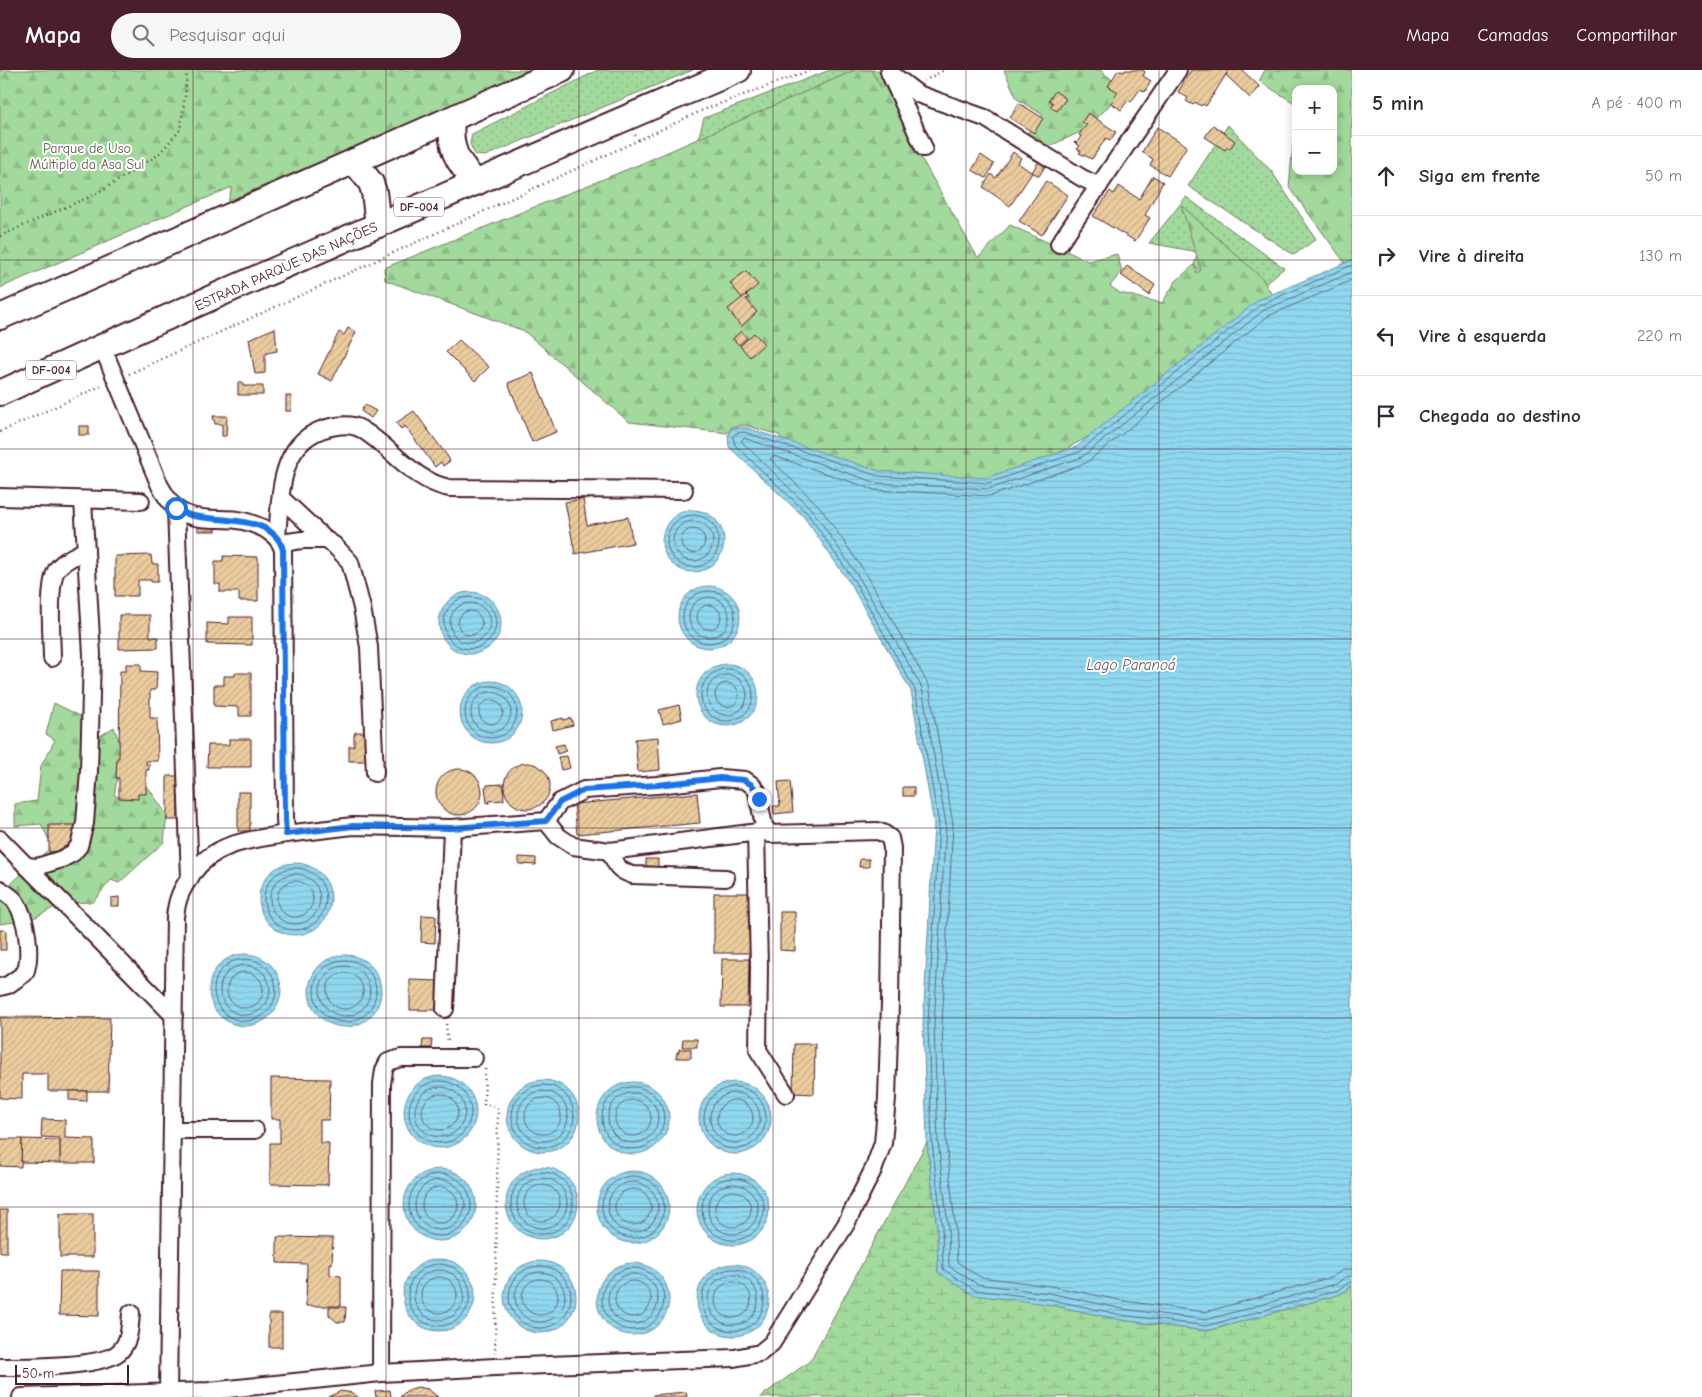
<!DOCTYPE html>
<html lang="pt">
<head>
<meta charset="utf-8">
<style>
	body { margin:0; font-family:"Comic Neue",sans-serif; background:#f7f7f7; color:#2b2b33 }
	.controls { position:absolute; right:15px; top:15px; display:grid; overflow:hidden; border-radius:10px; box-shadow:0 2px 12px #0003 }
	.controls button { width:45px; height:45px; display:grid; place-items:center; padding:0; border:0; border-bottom:1px solid #e1e1e2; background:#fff; color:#2b2b33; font:25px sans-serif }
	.scale { position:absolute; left:15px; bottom:12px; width:114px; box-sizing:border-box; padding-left:5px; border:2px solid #4a1f2b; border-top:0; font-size:14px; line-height:18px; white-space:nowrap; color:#4a1f2b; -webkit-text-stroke:4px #fff; paint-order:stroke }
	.stop { position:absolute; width:15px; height:15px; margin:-11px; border:4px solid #1a73e8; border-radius:50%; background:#fff }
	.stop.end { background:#1a73e8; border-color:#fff; box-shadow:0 1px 5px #0008 }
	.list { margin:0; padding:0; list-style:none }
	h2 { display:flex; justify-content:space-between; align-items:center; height:65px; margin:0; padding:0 20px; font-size:21px }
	h2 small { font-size:16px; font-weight:400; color:#7c7c81 }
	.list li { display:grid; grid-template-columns:32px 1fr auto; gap:15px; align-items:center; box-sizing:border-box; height:80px; padding:0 20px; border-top:1px solid #e1e1e2 }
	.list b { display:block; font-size:19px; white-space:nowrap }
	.list em { font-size:16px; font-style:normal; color:#7c7c81 }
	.icon { flex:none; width:28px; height:28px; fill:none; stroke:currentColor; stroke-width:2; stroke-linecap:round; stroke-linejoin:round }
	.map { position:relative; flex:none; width:1352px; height:1327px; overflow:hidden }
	header { display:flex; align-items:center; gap:30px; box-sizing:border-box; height:70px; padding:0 25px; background:#4a1f2b; color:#fff }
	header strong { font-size:24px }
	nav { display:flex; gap:28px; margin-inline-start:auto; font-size:18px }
	.search { width:350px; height:45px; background:#f7f7f7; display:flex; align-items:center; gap:12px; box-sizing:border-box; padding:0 18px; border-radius:28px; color:#7c7c81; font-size:19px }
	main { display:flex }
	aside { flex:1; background:#fff }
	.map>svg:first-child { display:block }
	.grass { fill:url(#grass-dots); stroke:#767c64 }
	.forest { fill:url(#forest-firs); stroke:#767c64 }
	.wetland { fill:url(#wetland-marsh); stroke:#767c64 }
	.water { fill:url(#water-rules); stroke:#738ea1 }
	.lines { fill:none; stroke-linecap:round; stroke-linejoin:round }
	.shore { stroke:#66697a; stroke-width:1 }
	.building { fill:url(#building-hatch); stroke:#4a1f2b }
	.minor-casing { stroke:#4a1f2b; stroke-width:20 }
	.highway-casing { stroke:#4a1f2b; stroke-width:28 }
	.path { stroke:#4a1f2b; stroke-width:2.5; stroke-dasharray:1 4; stroke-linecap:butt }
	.minor { stroke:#fff; stroke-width:16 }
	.highway { stroke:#fff; stroke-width:24 }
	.route { stroke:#1a73e8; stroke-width:6 }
	.grid { fill:none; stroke:#4a1f2b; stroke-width:1; stroke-opacity:0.55 }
	.labels { text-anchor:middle; stroke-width:4; stroke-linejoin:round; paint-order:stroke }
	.shield { fill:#fff; stroke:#80626b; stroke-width:1 }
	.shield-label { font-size:12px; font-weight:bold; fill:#4a1f2b }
	.park-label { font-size:14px; fill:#64574d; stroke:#fff }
	.street-label { font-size:14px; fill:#4a1f2b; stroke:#fff }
	.water-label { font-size:15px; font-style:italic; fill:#5f5666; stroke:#fff }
</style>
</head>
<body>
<header>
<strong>Mapa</strong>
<div class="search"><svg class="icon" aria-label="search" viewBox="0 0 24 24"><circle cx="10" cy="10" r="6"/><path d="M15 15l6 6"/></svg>Pesquisar aqui</div>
<nav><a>Mapa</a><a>Camadas</a><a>Compartilhar</a></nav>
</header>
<main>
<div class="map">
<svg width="1352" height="1327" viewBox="0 0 1352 1327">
	<defs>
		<pattern id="grass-dots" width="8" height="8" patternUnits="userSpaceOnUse" patternTransform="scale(1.25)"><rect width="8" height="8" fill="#a2d99c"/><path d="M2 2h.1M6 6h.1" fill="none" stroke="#8dba87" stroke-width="1.8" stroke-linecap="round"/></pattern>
		<pattern id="forest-firs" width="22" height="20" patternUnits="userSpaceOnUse" patternTransform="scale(1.25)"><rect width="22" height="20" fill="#a2d99c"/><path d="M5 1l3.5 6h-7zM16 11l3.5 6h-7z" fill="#8dba87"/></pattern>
		<pattern id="wetland-marsh" width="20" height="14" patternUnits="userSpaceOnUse" patternTransform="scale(1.25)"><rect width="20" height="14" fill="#a2d99c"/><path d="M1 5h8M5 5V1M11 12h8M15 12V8" fill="none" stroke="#8dba87"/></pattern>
		<pattern id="water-rules" width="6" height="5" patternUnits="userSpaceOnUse" patternTransform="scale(1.25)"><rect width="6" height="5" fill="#8fd8f0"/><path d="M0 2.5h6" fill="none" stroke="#7db9ce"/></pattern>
		<pattern id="building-hatch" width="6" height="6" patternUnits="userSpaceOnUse" patternTransform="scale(1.25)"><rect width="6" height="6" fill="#ebcc9e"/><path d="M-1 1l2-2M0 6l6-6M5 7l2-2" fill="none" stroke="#cbaf88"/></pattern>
	</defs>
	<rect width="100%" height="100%" fill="#fff"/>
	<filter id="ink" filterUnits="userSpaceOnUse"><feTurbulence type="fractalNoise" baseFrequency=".02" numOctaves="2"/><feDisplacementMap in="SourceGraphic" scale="10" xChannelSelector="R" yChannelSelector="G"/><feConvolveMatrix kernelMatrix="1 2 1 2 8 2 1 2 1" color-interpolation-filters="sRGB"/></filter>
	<g filter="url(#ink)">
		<g class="grass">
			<path d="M598,0H693L485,86L475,85L470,74L472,64Z"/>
			<path d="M830,0H883L888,11L804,55L823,172L699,66L704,48Z"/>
			<path d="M1228,55L1272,102L1316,169L1294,185L1188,116Z"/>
			<path d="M1186,127L1284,198L1233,241L1194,195L1198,182L1149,173Z"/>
		</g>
		<g class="forest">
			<path d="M0,0H538L228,131L232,117L0,218Z"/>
			<path d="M855,0H871L881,17L884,15L920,86L978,188L1010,155L1088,191L1117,184L1122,201L1110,216L1120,223L1162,233L1176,211L1194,195L1197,203L1201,200L1181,135L1262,208L1282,241L1093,364L1057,384L957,666L779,365L744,355L732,357L727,363L629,352L524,261L385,210L384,198L638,95Z"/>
			<path d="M1004,0H1100L1110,8L1119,25L1087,59L1050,76L1035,91L1019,73L1043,45L1017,29Z"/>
			<path d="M1265,0H1352V190L1345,193L1289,117L1296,42V101H1333V19H1296V34L1259,11Z"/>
			<path d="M54,633L84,648L94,670L114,657L123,682L114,725L123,729L148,717L167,745L164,772L119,813L111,810L93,832L63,833L30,850L0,854V824L52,776L41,754L15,756V734L37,731L41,696L55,670L46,664Z"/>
		</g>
		<path class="wetland" d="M927,1072L937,1157L938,1202L1047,1234L1121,1250L1207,1261L1341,1224L1352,1216V1327H760L810,1291Z"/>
		<g class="water">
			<path d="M1352,190V1216L1341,1224L1207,1261L1121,1250L1047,1234L973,1225L938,1202L937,1157L927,1072L923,954L934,754L911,621L851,515L804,447L729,377L728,365L732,358L744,357L879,401L986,408L1076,377L1258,230Z"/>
			<circle cx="693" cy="471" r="31"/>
			<circle cx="709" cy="547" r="31"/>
			<circle cx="470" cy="553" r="31"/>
			<circle cx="727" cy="625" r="31"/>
			<circle cx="491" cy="642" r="31"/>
			<circle cx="295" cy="829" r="36"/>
			<circle cx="245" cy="920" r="36"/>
			<circle cx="345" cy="921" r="36"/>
			<circle cx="440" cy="1042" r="36"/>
			<circle cx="543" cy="1046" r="36"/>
			<circle cx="735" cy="1048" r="36"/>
			<circle cx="633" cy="1048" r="36"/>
			<circle cx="542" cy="1133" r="36"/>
			<circle cx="440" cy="1135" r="36"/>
			<circle cx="633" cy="1137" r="36"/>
			<circle cx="733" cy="1139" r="36"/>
			<circle cx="439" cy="1225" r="36"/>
			<circle cx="540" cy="1227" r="36"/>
			<circle cx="633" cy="1229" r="36"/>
			<circle cx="733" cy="1230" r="36"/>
		</g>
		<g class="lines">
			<g class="shore">
				<path d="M1352,195L1260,235L1079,382L988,413L878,406L744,362L736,363L733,367L735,375L808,444L855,512L915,620L939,754L928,954L932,1072L942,1156L943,1199L975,1220L1048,1229L1122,1245L1206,1256L1338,1220L1348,1213L1352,1212"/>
				<path d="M1352,202L1264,240L1082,387L989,419L877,413L744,368L741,371L813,441L860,509L922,618L946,754L934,954L938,1071L948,1156L949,1196L977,1214L1049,1223L1123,1239L1206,1250L1336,1214L1345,1207L1352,1206"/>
				<path d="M1352,210L1268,246L1086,393L991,426L875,420L774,386L770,389L820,437L867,505L929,616L953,754L942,954L946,1071L955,1155L957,1192L980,1207L1050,1216L1124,1231L1205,1242L1332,1207L1343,1200L1352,1199"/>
				<circle cx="693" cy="471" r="26"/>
				<circle cx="693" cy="471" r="20"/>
				<circle cx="693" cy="471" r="12"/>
				<circle cx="709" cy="547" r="26"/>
				<circle cx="470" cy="553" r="26"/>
				<circle cx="709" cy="547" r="20"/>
				<circle cx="470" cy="553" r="20"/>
				<circle cx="709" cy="547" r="12"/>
				<circle cx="470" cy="553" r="12"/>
				<circle cx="727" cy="625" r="26"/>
				<circle cx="727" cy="625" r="20"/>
				<circle cx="727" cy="625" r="12"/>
				<circle cx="491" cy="642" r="26"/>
				<circle cx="491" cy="642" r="20"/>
				<circle cx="491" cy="642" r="12"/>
				<circle cx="295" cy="829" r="31"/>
				<circle cx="295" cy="829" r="25"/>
				<circle cx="295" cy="829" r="18"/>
				<circle cx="245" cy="920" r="31"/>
				<circle cx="345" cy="921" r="31"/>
				<circle cx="245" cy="920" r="25"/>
				<circle cx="345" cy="921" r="25"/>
				<circle cx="245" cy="920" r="18"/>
				<circle cx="345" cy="921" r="18"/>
				<circle cx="440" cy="1042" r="31"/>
				<circle cx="543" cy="1046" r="31"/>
				<circle cx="735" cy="1048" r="31"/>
				<circle cx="633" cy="1048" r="31"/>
				<circle cx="440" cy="1042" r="25"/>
				<circle cx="543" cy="1046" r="25"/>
				<circle cx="735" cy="1048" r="25"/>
				<circle cx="633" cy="1048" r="25"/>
				<circle cx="440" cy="1042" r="18"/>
				<circle cx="543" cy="1046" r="18"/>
				<circle cx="735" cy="1048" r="18"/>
				<circle cx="633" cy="1048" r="18"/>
				<circle cx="542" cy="1133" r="31"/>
				<circle cx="440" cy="1135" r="31"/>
				<circle cx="633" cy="1137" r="31"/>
				<circle cx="733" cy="1139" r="31"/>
				<circle cx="542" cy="1133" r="25"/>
				<circle cx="440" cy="1135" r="25"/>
				<circle cx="633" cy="1137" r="25"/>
				<circle cx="733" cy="1139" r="25"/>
				<circle cx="542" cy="1133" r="18"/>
				<circle cx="440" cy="1135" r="18"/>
				<circle cx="633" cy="1137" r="18"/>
				<circle cx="733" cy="1139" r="18"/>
				<circle cx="439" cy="1225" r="31"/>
				<circle cx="540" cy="1227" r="31"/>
				<circle cx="633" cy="1229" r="31"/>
				<circle cx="733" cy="1230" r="31"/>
				<circle cx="439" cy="1225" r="25"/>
				<circle cx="540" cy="1227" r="25"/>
				<circle cx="633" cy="1229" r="25"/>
				<circle cx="733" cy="1230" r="25"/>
				<circle cx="439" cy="1225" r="18"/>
				<circle cx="540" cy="1227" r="18"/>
				<circle cx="633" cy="1229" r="18"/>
				<circle cx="733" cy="1230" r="18"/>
			</g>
		</g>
		<g class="building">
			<path d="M1118,0L1124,2L1125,0H1143L1145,2L1143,6L1151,11L1145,22L1140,19L1131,32L1128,30L1121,40L1111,33L1118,22L1108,16Z"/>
			<path d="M1191,0H1229L1206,36L1203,34L1201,36L1195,32L1193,35L1186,31L1188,28L1178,22Z"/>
			<path d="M1229,0H1242L1260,17L1250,28L1226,5Z"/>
			<path d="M1055,21L1066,29L1057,41L1050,37L1053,33L1049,30Z"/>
			<path d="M1019,33L1043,48L1034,63L1010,48Z"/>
			<path d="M1088,43L1116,62L1110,71L1106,68L1092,89L1079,83L1081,81L1077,79L1080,76L1074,72L1077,73L1081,66L1079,65L1081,62L1087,55L1082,52Z"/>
			<path d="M1213,55L1235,71L1230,79L1227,77L1225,80L1205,67Z"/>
			<path d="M1157,57L1187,76L1168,106L1150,95L1153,89L1142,82Z"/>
			<path d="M1013,82L1021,88L1018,93L1032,103L1010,136L983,117L991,104L996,108Z"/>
			<path d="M981,85L994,94L986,108L972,100Z"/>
			<path d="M1039,91L1046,95L1039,106L1032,102Z"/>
			<path d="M1153,106L1163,112L1145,145L1150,148L1135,171L1093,146L1110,121L1114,124L1119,116L1139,129Z"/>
			<path d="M1046,111L1068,125L1042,165L1019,151Z"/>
			<path d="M1127,196L1155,215L1149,225L1121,205Z"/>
			<path d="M746,201L758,215L742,228L730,213Z"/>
			<path d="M746,225L749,228L746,229L757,242L741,257L728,239Z"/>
			<path d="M275,258L277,281L267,283L265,285V303L255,304L249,269Z"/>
			<path d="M348,258L356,262L332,311L318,304L339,262L344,265Z"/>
			<path d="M741,261L747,268L739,275L733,269Z"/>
			<path d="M754,263L764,274L750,287L740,276Z"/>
			<path d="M459,270L489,297L475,311L446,282Z"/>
			<path d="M533,303L556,362L532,372L508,313Z"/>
			<path d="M238,312H243V316H263V325H238Z"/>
			<rect x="286" y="326" width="5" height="15"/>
			<path d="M365,335L376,341L371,348L361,341Z"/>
			<path d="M414,341L448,387L450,391L443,396L441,392L435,397L405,356L401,359L396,353Z"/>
			<path d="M213,346H227L226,366H222V354H215Z"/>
			<rect x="79" y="356" width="10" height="9"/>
			<path d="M583,429L587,455L628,447L633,473L575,484L565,432Z"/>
			<rect x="198" y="448" width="18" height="13"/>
			<path d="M151,485L152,494H158V512H151V510H138V526H115V486Z"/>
			<path d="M223,486L258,487V531H239V522H220V514H215V491H223Z"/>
			<path d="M119,545H150V567H158V578L119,579Z"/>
			<path d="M229,547H252V575L207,574V553L229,554Z"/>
			<path d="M126,594H141V601L157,602L156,620H150V648H157L158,691H146V694H149V700H146V724H138V729L119,728V708H116L117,688H119L120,601H126Z"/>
			<path d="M235,603H251V646H239V637L214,636V615H224V606H235Z"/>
			<path d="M679,635L682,649L663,654L659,640Z"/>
			<path d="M563,648V650L571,648L573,655L553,660L551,651Z"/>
			<path d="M355,662H367V691H349V676H354V664H355Z"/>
			<path d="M658,667L660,700L638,702L635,669Z"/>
			<path d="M229,669H251V697H207L208,675H229Z"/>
			<path d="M564,674L566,681L557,684L555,676Z"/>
			<path d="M567,686L570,698L561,700L558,687Z"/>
			<circle cx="527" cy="716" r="23"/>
			<circle cx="459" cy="722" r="23"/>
			<rect x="167" y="706" width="11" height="44"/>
			<path d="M790,711L793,742L774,744L773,736H780L778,712Z"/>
			<path d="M503,714L504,730L489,731V733H487L485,717H487V715Z"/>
			<rect x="903" y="717" width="11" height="9"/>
			<rect x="238" y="722" width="12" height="39"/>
			<path d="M697,723L700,753L577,764L574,734Z"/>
			<path d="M49,755H78V781L49,782Z"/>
			<path d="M519,787L536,788V795L519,794Z"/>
			<path d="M646,789H658V797L646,796Z"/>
			<path d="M860,789H869V797H859Z"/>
			<rect x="714" y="823" width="36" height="60"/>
			<path d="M119,827V836H111V828Z"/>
			<path d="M780,842H795V881L780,880Z"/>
			<path d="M422,845L436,846L435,873L421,872Z"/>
			<rect x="0" y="860" width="6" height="20"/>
			<path d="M722,889H749L748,937H721Z"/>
			<path d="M410,910L439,911V940H410Z"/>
			<path d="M0,947L110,948L108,1021H48V1004H22V1029L0,1028Z"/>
			<path d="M683,969H697V977H682Z"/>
			<path d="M423,970H432L431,978H422Z"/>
			<path d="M794,974H815L814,1024L793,1023Z"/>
			<path d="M679,979H691V988H676L677,982H679Z"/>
			<path d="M271,1008L330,1009L329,1050H320V1073H329L328,1115L270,1114V1073H280V1049H271Z"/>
			<path d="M69,1021H87V1031L69,1030Z"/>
			<path d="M42,1049L65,1050V1068L94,1069V1093H60V1068L41,1067Z"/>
			<path d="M0,1069H22L21,1097L0,1096Z"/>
			<path d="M22,1069L60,1070V1093L21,1092Z"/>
			<rect x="0" y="1140" width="7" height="42"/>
			<rect x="60" y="1144" width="33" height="43"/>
			<path d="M277,1167L333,1168L332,1194L330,1193V1205L341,1206V1236H306L307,1194L277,1193Z"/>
			<path d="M60,1201H99V1246L59,1245Z"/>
			<path d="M329,1237H346L345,1252H337L329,1245Z"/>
			<rect x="269" y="1244" width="13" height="33"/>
			<path d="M417,1317L428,1319L438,1327H400L406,1321Z"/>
			<path d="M390,1320L391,1327H376L375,1321Z"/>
			<path d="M341,1321L352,1323L358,1327H328Z"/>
			<path d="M686,1322L687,1327H653V1325Z"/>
		</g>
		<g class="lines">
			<g class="minor-casing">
				<g id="minor">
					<path d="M889,2L918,24L985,48L1082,108L1099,116"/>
					<path d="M890,4L924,78"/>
					<path d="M1059,174L1178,0"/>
					<path d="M0,427L141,431"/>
					<path d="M281,428L326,470"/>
					<path d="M176,439L190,808"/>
					<path d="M277,467C281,426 278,371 327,358C338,355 351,353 361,359C392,377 411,410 449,418L684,420"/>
					<path d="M281,473L302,470H326L334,475L350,492L362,538L369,577L375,703"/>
					<path d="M52,588C52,569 47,514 57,499C64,490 76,485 86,480"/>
					<path d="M546,751L558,766L573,776L610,781L766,761"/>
					<path d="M756,762L759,897L758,980L786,1024"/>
					<path d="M0,769L174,946"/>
					<path d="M610,781C616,795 617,800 632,805L726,808"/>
					<path d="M26,796L37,797L62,789L73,783L79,776L85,753L89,701L92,585L83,430"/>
					<path d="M0,819C5,823 11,826 15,831C27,847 32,885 25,903L8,915L0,917"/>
					<path d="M445,939L452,758"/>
					<path d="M172,1060H255"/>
					<path d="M0,1297C24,1297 107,1298 121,1280C130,1270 130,1255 131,1243"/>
					<path d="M381,1303L382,1014L384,1000L388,992L401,988H474"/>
					<path d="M168,1322L175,847C177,828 181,820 192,804C215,772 250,770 286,764"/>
					<path d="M21,1327L209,1321L381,1303L495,1297L734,1288L760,1283L772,1273L846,1154L874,1098L883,1073L887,1028L890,933L892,778L890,768L883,763L877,761L770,764L764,756L757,721L752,715L745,710L720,708L657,715L584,720L560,732L546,751L452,758L353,756L286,764L285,748L283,480C280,469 273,464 263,458C254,454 246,451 237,450C221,448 201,451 186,444C173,439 167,428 160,416L102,276"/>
				</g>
			</g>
			<g class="highway-casing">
				<g id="highway">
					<path d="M452,49C449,80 456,89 476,113"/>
					<path d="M354,91L371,113L374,122L378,155"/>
					<path d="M0,247L562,0"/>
					<path d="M0,323C244,211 491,106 738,0"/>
				</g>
			</g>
			<g class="path">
				<path d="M924,11L944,0"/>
				<path d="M635,65L639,70L703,40L811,0"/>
				<path d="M0,166L98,123L158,85L180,60L185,27L187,0"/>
				<path d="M129,304L639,70"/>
				<path d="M0,362L103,315"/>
				<path d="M446,954L448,973"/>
				<path d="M485,999L484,1035H492L498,1039L495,1283"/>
			</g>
			<use href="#minor" class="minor"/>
			<use href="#highway" class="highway"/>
		</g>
	</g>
	<g class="lines" filter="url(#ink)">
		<path class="route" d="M176,438C182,442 187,445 194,446C221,452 274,445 283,480L285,748L286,764L353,756L452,758L546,751L560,732L584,720L657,715L720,708L744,710L752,715L757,722L759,729"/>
	</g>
	<path class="grid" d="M193,0V1327M386,0V1327M579,0V1327M773,0V1327M966,0V1327M1159,0V1327M0,190H1352M0,379H1352M0,569H1352M0,758H1352M0,948H1352M0,1137H1352"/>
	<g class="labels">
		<g class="shield">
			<rect x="394" y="127.5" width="50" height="19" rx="4"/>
			<rect x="26" y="290.5" width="50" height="19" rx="4"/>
		</g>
		<g class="shield-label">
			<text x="419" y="141">DF-004</text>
			<text x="51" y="304">DF-004</text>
		</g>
		<g class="park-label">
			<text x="87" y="83">Parque de Uso<tspan x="87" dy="16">Múltiplo da Asa Sul</tspan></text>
		</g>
		<g class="street-label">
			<text transform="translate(286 196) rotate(-24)" y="5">ESTRADA PARQUE DAS NAÇÕES</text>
		</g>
		<g class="water-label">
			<text x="1131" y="600">Lago Paranoá</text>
		</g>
	</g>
</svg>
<div class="controls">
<button>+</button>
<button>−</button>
</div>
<div class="scale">50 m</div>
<div class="stop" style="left:176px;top:438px"></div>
<div class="stop end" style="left:759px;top:729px"></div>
</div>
<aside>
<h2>5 min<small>A pé · 400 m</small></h2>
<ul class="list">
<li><svg class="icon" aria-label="ahead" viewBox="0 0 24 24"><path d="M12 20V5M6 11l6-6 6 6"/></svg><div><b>Siga em frente</b></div><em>50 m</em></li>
<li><svg class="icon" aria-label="right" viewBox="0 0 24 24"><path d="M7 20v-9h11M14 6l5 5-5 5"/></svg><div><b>Vire à direita</b></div><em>130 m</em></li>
<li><svg class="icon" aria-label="left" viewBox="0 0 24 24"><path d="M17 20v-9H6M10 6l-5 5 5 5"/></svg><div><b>Vire à esquerda</b></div><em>220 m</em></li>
<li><svg class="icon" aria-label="arrive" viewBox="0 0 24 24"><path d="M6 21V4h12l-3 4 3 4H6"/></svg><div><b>Chegada ao destino</b></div></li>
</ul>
</aside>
</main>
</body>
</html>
